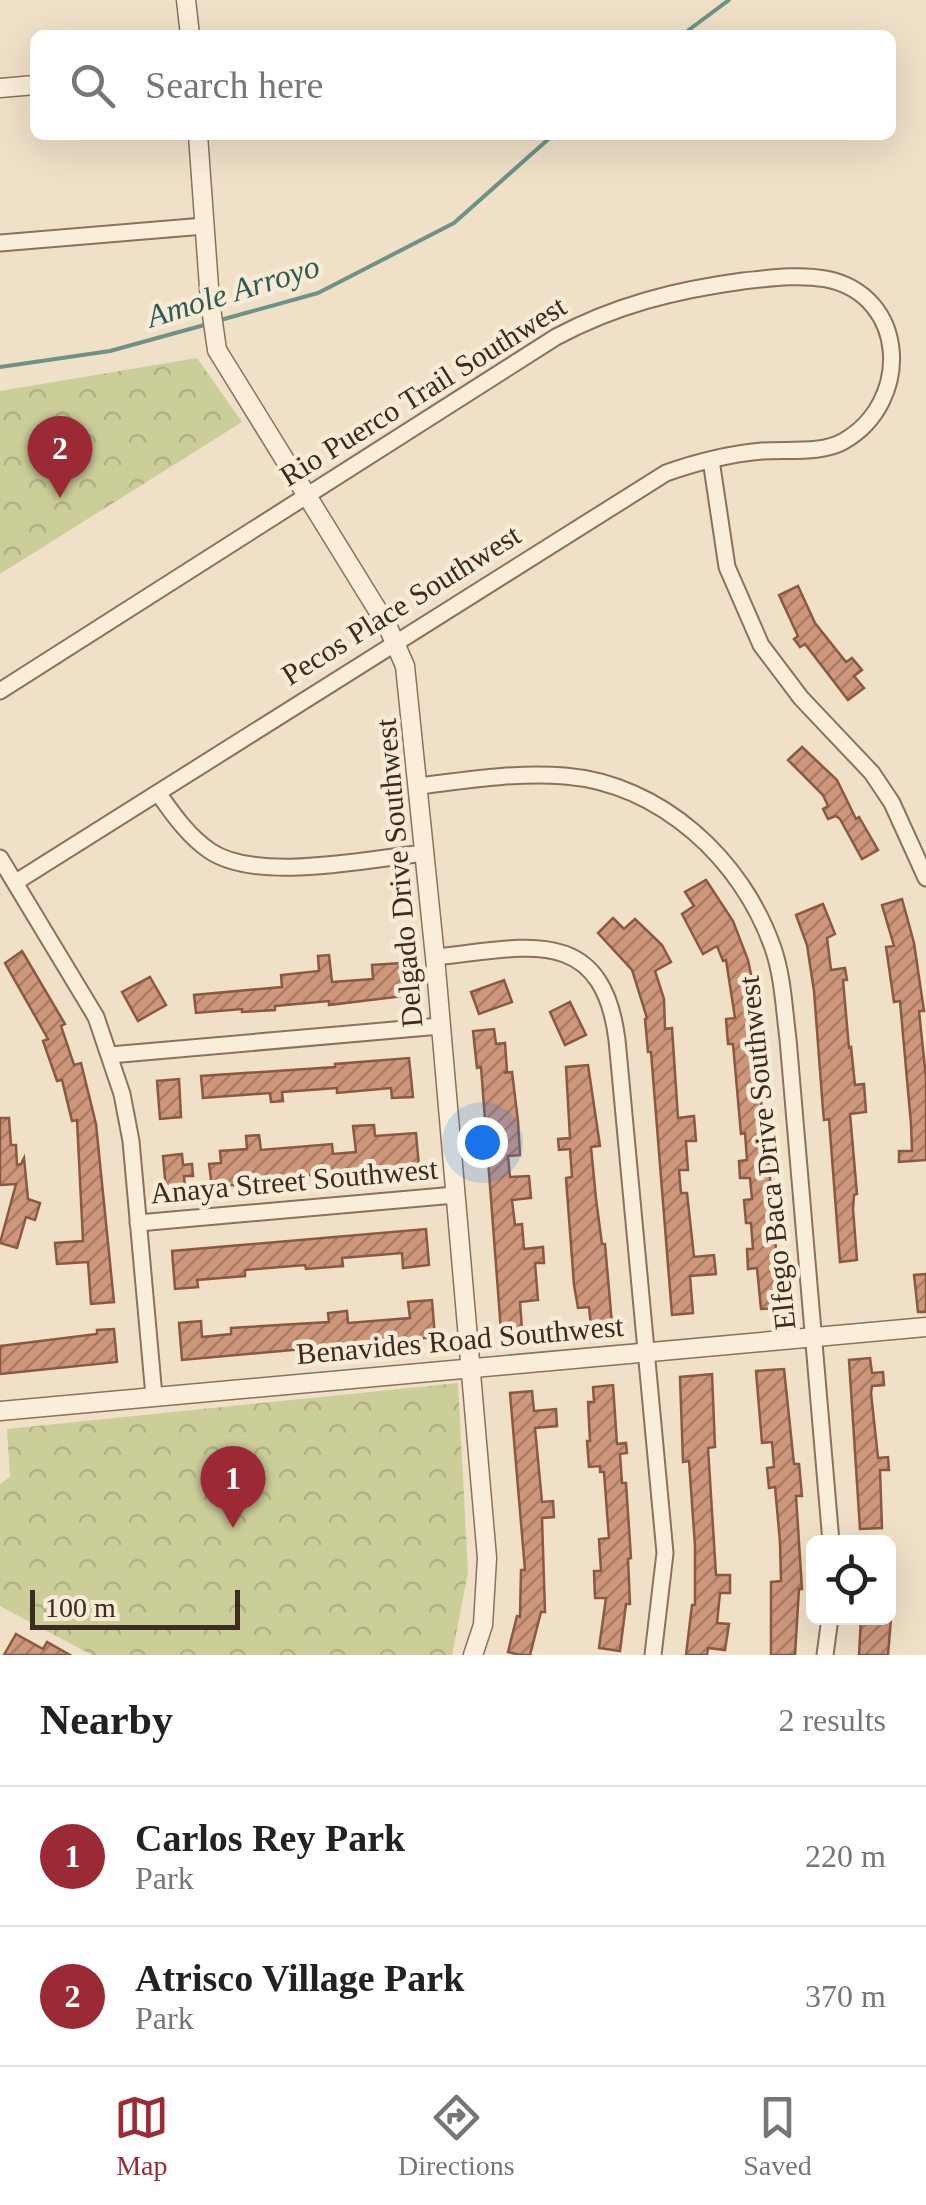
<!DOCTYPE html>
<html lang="en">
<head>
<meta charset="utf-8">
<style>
	body { margin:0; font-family:"Times New Roman",serif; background:#f6f6f6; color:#222 }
	.controls { position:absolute; right:30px; bottom:30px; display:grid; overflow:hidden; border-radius:15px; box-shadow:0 10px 40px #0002 }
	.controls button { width:90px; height:90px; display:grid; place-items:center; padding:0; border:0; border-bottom:2px solid #e0e0e0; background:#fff; color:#222; font:50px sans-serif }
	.scale { position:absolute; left:30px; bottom:25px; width:210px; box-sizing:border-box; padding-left:10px; border:5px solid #3c2b1f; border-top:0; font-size:28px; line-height:35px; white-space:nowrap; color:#3c2b1f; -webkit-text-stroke:8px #f7ebd6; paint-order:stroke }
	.you { position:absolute; left:482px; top:1142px; width:35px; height:35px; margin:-25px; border:8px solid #fff; border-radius:50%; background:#1a73e8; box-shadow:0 0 0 15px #1a73e833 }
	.badge { display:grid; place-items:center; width:65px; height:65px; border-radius:50%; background:#9c2a34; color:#fff; font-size:32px; font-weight:700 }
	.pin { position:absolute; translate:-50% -82px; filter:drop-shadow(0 2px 5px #0008) }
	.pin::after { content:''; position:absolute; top:52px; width:35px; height:30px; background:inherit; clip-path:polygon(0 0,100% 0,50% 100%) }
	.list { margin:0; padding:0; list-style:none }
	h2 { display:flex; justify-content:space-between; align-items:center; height:130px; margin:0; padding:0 40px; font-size:42px }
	h2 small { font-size:32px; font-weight:400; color:#767676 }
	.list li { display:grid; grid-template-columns:65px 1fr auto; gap:30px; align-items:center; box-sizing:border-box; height:140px; padding:0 40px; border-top:2px solid #e0e0e0 }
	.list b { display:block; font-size:38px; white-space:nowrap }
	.list p { margin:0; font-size:32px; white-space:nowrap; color:#767676 }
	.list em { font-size:32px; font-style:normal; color:#767676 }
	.icon { flex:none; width:55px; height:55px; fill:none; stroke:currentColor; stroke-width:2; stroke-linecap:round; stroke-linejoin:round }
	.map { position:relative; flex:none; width:926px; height:1655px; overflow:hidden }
	.search { position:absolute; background:#fff; box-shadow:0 10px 40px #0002; left:30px; right:30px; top:30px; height:110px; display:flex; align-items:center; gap:25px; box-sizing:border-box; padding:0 35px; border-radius:15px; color:#767676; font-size:38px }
	.sheet { height:410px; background:#fff }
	nav { display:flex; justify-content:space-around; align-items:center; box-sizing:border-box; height:140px; border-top:2px solid #e0e0e0; background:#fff; font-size:28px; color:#767676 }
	nav a { display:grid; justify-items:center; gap:5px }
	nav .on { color:#9c2a34 }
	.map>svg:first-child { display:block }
	.forest { fill:url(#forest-crowns) }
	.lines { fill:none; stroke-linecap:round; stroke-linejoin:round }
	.stream { stroke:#6e9286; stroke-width:4 }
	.building { fill:url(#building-hatch); stroke:#8b5841; stroke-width:2.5 }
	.minor-casing { stroke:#8c715b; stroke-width:19 }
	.tertiary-casing { stroke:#8c715b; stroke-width:21 }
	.minor { stroke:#faeeda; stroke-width:15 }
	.tertiary { stroke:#faeeda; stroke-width:18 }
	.labels { text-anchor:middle; stroke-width:9; stroke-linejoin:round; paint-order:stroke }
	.street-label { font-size:30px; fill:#3c2b1f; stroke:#f7ebd6 }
	.water-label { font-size:32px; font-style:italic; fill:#2e5c55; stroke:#f7ebd6 }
</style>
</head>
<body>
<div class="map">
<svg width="926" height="1655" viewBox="0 0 926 1655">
	<defs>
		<pattern id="forest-crowns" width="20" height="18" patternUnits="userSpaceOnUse" patternTransform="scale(2.5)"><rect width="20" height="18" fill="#ccce9a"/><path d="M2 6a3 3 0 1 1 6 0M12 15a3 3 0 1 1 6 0" fill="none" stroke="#b0b184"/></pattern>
		<pattern id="building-hatch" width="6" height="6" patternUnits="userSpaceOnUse" patternTransform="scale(2.5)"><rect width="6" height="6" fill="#ce977c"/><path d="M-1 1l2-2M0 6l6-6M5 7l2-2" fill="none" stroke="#a87b65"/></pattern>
	</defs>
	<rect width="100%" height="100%" fill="#efe0c7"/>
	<g class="forest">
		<path d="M197,358L242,422L0,574V391Z"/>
		<path d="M458,1383L468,1572L452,1655H92L0,1606V1484L10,1477L7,1429Z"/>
	</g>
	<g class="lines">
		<g class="stream">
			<path d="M682,35L729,0"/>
			<path d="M217,321L318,293L454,223L553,135"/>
			<path d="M0,367L110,351L208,324"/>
		</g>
	</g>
	<g class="building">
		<path d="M798,586L815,623L846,662L852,658L862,670L854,676L864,688L848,700L805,644L800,647L794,639L798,636L779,595Z"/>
		<path d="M802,747L837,780L856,819L859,817L878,850L862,859L840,819L836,816L828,819L823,809L828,806L823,795L788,760Z"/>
		<path d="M706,880L733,921L748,960L756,998L752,999L754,1042L769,1167L781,1308L761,1309L757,1268L748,1269L747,1249H753L751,1223H746L744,1200L752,1199L750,1178H740L739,1161L747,1160L745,1133L741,1134L733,1044H728L726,1019L735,1018L726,960L723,961L717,946L703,954L682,914L694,906L685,892Z"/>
		<path d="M902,899L914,943L924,1011H919L926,1078V1160L899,1162V1151H912L911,1124L900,1001L894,1002L886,947L894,946L882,905Z"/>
		<path d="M823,904L835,934L827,938L831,970L845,968L847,980H843L849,1048L851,1047L855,1085L864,1084L866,1112L850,1114L857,1194L854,1195L853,1209L857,1260L840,1262L829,1119L824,1120L823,1110L814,991L807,945L796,915Z"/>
		<path d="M613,918L624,929L635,919L662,945L671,962L655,971L664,999L665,1029L672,1028L678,1118L694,1116L696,1141H686L688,1170H679L681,1193H687L694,1257L714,1255L716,1274L690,1276L693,1313L672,1315L651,1052H648L645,1019L647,1018L632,970L598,933Z"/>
		<path d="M22,951L65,1024L61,1026L74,1065L81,1063L96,1124L114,1302L91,1304L88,1262L57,1264L55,1243L83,1241L77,1120L72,1121L62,1080L57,1081L43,1041L48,1039L5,963Z"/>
		<path d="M329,955L332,982L373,979L372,965L401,963L404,996L329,1005V1001L275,1006V1010L242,1012V1009L196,1013L194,995L282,987L281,975L319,971L318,956Z"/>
		<path d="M150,977L166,1005L138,1021L122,992Z"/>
		<path d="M504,980L512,1002L479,1014L471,992Z"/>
		<path d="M570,1002L586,1035L565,1045L550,1012Z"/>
		<path d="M494,1029L496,1044L505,1043L507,1071L504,1073L512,1072L518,1121L520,1155L508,1156L510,1177L529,1176L531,1198L512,1200L515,1225L522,1224L524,1249L543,1247L544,1263H535L538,1300L520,1302L522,1329L501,1331L481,1067L477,1068L473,1031Z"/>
		<path d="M409,1058L413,1097L392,1098L391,1088L337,1093V1088L282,1092L283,1101L271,1102L270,1093L203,1098L201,1076L335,1067V1064Z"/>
		<path d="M588,1065L600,1146L591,1147L596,1199L602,1244H605L612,1324L591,1326L589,1307L578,1308L574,1285L566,1178L572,1177L570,1149L559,1150L558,1139L570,1138L566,1067Z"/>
		<path d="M179,1079L181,1117L160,1119L157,1081Z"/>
		<path d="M0,1118H9L11,1145H16L17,1165L21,1164L24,1158L28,1199L40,1203L35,1220L26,1217L17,1248L0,1243L16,1184L0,1185Z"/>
		<path d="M374,1125L375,1136L416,1133L419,1167L245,1180V1184L212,1187L209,1164L221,1163L220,1151L247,1149L246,1136L259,1135L261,1150L332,1144L333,1154L356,1152L353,1126Z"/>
		<path d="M182,1154L183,1165L192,1164L193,1176H184L185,1188L166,1189L163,1156Z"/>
		<path d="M426,1229L429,1265L403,1268L402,1253L342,1258L343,1266L306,1269L305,1265L245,1270V1276L197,1280L198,1287L175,1289L172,1251Z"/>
		<path d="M926,1274V1312H918L914,1275Z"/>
		<path d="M432,1300L435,1337L182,1360L179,1323L201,1321L202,1337L231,1334V1328L329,1322L328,1313L347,1311L348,1323L410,1318L408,1302Z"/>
		<path d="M114,1329L117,1362L0,1374V1346L97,1334V1330Z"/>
		<path d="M870,1358L872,1373L883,1372L884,1385L872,1386L871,1393L878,1458L888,1457L889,1470H880L882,1528L860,1529L849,1360Z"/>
		<path d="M784,1369L794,1464H799L802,1496H796L802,1589H799L795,1655H771V1582L781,1581L780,1542L775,1487L769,1488L767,1468L774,1467L772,1442L762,1443L756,1371Z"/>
		<path d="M712,1374L715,1447L708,1448L716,1575H730V1593H720L717,1623L729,1624L725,1650L708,1648L707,1655H686L692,1605H695V1546L689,1461L683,1462L680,1377Z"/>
		<path d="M613,1385L617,1444L626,1443L627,1453L620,1454L622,1483H626L631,1558L628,1559L630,1604H626L620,1651L599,1648L606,1598H595L594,1571H601L599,1539L609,1538L608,1526L604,1472H600V1466L589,1467L587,1441H590L588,1402H594L593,1387Z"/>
		<path d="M532,1391L534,1411L556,1409L557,1426L535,1428L542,1502L553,1501L554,1517L542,1518L545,1612H541L530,1655H520L508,1652L517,1616L520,1617L521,1570H525L510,1393Z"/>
		<path d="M861,1618H891L888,1655H859Z"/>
		<path d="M16,1634L43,1649L47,1642L70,1655H4Z"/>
	</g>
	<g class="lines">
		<g class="minor-casing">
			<g id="minor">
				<path d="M0,243L204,226"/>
				<path d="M711,460L727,567L761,645L801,698L872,773L892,803L926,878"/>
				<path d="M0,691L556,337C616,305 676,290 743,281C771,278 799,274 826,279C908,295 912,402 844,441C822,454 787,449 762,451C729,454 697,462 666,473L16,882"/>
				<path d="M419,786C467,780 516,772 565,776C661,784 742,859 773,948C783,977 784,1009 788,1039L831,1542"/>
				<path d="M158,793C173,814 188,836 210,851C258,883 367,859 425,853"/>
				<path d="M0,858L96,1017L122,1094L131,1141L154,1396"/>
				<path d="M435,957C524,948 602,922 617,1040L665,1553L653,1655"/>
				<path d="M110,1055L440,1026"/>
				<path d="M138,1223L455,1195"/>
				<path d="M825,1655L830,1618"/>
			</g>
		</g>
		<g class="tertiary-casing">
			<g id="tertiary">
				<path d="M186,0L190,35"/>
				<path d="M0,88L35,85"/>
				<path d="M198,135L210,301L217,350L388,627L405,666L435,957L487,1558L483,1625L473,1655"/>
				<path d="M0,1411L926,1327"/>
			</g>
		</g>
		<use href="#minor" class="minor"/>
		<use href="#tertiary" class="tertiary"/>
	</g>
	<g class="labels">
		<g class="street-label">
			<text transform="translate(423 391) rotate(-32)" y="10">Rio Puerco Trail Southwest</text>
			<text transform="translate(401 605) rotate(-32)" y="10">Pecos Place Southwest</text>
			<text transform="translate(399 873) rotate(-95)" y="10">Delgado Drive Southwest</text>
			<text transform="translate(767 1153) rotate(-96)" y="10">Elfego Baca Drive Southwest</text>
			<text transform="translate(294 1181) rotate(-5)" y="10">Anaya Street Southwest</text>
			<text transform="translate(460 1340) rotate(-5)" y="10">Benavides Road Southwest</text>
		</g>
		<g class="water-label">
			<text transform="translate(233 291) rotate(-17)" y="11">Amole Arroyo</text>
		</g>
	</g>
</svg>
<div class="controls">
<button><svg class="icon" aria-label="locate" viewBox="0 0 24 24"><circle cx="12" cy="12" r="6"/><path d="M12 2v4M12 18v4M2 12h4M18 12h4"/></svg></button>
</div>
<div class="scale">100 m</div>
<div class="you"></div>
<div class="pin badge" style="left:233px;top:1528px">1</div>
<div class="pin badge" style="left:60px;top:498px">2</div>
<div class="search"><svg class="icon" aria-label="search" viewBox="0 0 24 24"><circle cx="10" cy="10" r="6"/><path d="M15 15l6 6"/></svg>Search here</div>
</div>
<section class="sheet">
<h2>Nearby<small>2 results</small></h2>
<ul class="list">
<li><span class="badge">1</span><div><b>Carlos Rey Park</b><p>Park</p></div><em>220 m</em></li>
<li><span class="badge">2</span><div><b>Atrisco Village Park</b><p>Park</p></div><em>370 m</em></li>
</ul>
</section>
<nav>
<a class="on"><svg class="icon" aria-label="map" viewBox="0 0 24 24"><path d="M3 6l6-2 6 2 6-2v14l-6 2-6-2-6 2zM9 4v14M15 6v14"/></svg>Map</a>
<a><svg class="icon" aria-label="directions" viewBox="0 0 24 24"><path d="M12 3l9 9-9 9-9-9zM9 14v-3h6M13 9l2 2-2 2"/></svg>Directions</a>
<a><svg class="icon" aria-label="saved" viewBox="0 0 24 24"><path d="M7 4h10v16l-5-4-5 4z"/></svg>Saved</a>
</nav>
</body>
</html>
